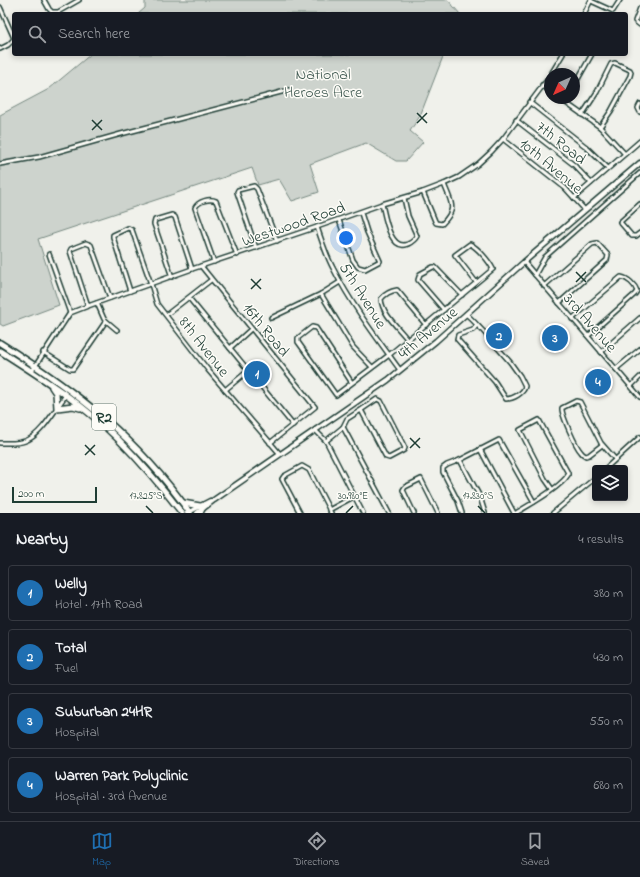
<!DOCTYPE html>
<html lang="en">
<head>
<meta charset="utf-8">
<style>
	body { margin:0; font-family:"Indie Flower",sans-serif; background:#242831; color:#f1f3f6 }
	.controls { position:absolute; right:12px; bottom:12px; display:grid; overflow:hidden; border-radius:4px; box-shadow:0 2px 6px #0003 }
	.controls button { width:36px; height:36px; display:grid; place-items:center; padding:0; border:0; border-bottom:1px solid #363941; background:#171b24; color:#f1f3f6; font:20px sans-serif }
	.compass { position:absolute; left:544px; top:68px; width:36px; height:36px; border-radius:50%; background:#171b24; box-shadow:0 2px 6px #0003; rotate:225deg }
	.scale { position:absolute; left:12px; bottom:10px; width:85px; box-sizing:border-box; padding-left:4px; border:2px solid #1f3d34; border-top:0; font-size:11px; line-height:14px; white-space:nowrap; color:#1f3d34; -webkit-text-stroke:3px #fdfcf7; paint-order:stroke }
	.you { position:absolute; left:346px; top:238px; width:14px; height:14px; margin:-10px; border:3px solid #fff; border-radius:50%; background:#1a73e8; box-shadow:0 0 0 6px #1a73e833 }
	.badge { display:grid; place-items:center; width:26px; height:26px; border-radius:50%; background:#1f6fb2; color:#fff; font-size:13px; font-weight:700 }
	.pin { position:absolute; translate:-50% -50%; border:2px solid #fff; box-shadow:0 1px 4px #0006 }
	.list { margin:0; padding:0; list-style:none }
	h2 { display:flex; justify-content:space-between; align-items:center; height:52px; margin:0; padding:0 16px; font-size:17px }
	h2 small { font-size:13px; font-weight:400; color:#9ea1a6 }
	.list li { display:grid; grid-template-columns:26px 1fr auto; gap:12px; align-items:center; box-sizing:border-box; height:56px; margin:0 8px 8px; padding:0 8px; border:1px solid #363941; border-radius:4px }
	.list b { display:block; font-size:15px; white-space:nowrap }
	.list p { margin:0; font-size:13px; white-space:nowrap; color:#9ea1a6 }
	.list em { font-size:13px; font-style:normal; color:#9ea1a6 }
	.icon { flex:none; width:22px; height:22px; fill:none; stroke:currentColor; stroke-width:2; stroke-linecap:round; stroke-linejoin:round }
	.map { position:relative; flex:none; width:640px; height:513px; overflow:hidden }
	.search { position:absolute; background:#171b24; box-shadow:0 2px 6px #0003; left:12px; right:12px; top:12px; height:44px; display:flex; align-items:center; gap:10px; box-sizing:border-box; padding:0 14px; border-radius:4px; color:#9ea1a6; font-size:15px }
	.sheet { height:308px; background:#171b24 }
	nav { display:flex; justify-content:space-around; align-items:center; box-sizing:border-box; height:56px; border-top:1px solid #363941; background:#171b24; font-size:11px; color:#9ea1a6 }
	nav a { display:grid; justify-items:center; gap:2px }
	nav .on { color:#1f6fb2 }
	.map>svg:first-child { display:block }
	.green { fill:#cdd3cd; stroke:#768880 }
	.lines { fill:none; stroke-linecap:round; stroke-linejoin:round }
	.minor-casing { stroke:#1f3d34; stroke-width:6 }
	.tertiary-casing { stroke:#1f3d34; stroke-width:7 }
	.trunk-casing { stroke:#1f3d34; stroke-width:8 }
	.minor { stroke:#fdfcf7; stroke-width:3 }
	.tertiary { stroke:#fdfcf7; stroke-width:4 }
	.trunk { stroke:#fdfcf7; stroke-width:5 }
	.ticks { fill:none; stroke:#1f3d34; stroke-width:1.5 }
	.labels { text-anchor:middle; stroke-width:3; stroke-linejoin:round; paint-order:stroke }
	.shield { fill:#fdfcf7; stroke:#62766e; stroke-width:1 }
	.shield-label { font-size:15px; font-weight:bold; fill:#1f3d34 }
	.park-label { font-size:16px; fill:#425b53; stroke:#fdfcf7 }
	.street-label { font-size:16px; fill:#1f3d34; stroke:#fdfcf7 }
	.ticks-label { font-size:10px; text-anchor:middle; fill:#1f3d34; stroke:#fdfcf7; stroke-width:3; stroke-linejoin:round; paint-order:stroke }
</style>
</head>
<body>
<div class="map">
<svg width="640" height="513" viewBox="0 0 640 513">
	<rect width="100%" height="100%" fill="#f0f1eb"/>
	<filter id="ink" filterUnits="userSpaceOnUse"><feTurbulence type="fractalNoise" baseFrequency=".025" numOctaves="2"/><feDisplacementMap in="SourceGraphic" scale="8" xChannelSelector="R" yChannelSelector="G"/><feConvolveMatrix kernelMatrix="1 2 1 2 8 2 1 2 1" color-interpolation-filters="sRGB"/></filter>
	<g filter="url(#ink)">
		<g class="green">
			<path d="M145,0H448L460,14H138L145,8Z"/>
			<path d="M91,54H444L420,116L410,131L423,142L406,161H396L366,143L310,164L319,192L292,201L279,179L258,185L252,168L38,239L59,305L3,326L0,324V115L49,89Z"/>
		</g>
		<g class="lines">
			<g class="minor-casing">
				<g id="minor">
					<path d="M44,0L49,9L52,12H58L79,0"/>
					<path d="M591,1L613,11L620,0"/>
					<path d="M0,7L14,38"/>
					<path d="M640,8L635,21L640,25"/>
					<path d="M584,14L591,0"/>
					<path d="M0,49L8,45L14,39"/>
					<path d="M551,74L563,54"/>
					<path d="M542,85L550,91"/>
					<path d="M574,86L592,54"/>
					<path d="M559,98L600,127L624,153"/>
					<path d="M529,102L585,146L608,168"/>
					<path d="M640,104L638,108L640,112"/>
					<path d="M582,115L597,92L611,64L615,63L630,70L631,72L630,76L611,111L600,127"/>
					<path d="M516,120L574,165L591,183"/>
					<path d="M503,139L565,188L585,210"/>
					<path d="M0,164L39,157L121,134L289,90"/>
					<path d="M423,192L435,221L436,223L442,224C458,208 451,203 444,184"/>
					<path d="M574,198L640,141"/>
					<path d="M382,204C385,216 390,252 408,244C412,242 415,240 417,236L408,216L404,198"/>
					<path d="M640,204L620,222L632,236H636L640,233"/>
					<path d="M339,220L353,260L358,267L365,269L380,261L367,232L361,213"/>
					<path d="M317,227C322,241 326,255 333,268C351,304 376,337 400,370"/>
					<path d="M256,248L237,192L238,190L254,186L257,189L277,241"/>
					<path d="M49,254L70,313"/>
					<path d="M214,262L195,208C198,201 210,198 216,201L237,255"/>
					<path d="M524,262L640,397"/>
					<path d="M201,266L315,407L270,443"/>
					<path d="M535,275L545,257L640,173"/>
					<path d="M172,277L154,224L155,220L172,215L175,217L192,269"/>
					<path d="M544,286L592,244L597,243L608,255L607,260L559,303"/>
					<path d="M130,291L113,237V235L128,228L132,230L151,284L157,304L208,370L280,454"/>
					<path d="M321,294L340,282"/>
					<path d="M189,298L293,425"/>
					<path d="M97,303L104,319L117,330"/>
					<path d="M88,306L70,251L71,249L86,243L91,245L110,298"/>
					<path d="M444,310L418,280L420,274L433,267H435L462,295"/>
					<path d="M466,314C472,319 478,326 483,331L510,362L520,376L525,386C524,393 513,399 506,399L495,382L457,339L458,335L473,330L477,325"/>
					<path d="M166,315L211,280"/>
					<path d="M271,318L321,294L353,347L372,367"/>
					<path d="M572,319L621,277C628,278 635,285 637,291L635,294L588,336"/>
					<path d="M408,340C399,328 382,314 381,299C385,294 390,291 397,290L426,325"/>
					<path d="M230,348L251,329"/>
					<path d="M43,352L70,369H73L106,321"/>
					<path d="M601,352L640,318"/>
					<path d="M616,369L640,349"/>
					<path d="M32,371L70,313L88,306L192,269L317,227L382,204L423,192L444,184L459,177L478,164L491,152L503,139L550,76"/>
					<path d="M352,383L316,328L312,327L298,338V342L336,395L389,355L493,269C489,261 478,248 470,244L455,255L476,282"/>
					<path d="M631,386L640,377"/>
					<path d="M225,390L249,370"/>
					<path d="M343,427L347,419L361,410L386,457L389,458L404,450L405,448L381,401L377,399L361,410"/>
					<path d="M315,430L326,441L363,513"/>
					<path d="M326,441L343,427L389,513"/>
					<path d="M0,443C8,443 17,444 25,441C41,436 56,408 66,395"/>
					<path d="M602,445L589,455L586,456C584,455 583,455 581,452C576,447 561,414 562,408L576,401L580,402L601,443L615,459"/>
					<path d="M480,449L514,513"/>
					<path d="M460,460L480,497L485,513"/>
					<path d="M606,468L640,437"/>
					<path d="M329,510L355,496"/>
					<path d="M300,513L282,479L284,476L302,466L309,470L331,513"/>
					<path d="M414,513L403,490L405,487L421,479L438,513"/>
					<path d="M462,513L458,501L443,472V468L447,465L460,460L499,440L534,502"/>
					<path d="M516,513C529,505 560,488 568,475V473L539,420L520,430L545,479L552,489"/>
					<path d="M553,513L595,478"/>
				</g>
			</g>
			<g class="tertiary-casing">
				<g id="tertiary">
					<path d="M187,513L210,501"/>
					<path d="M197,513L214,500L388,380L436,341L524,262L640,163"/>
				</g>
			</g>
			<g class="trunk-casing">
				<g id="trunk">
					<path d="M0,343C76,391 137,438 190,513"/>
					<path d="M0,351C41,377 83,404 118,439C141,462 162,487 182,513"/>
					<path d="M52,387L56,393L57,408L73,406L80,408"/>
					<path d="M183,503L200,506"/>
					<path d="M200,513L202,509"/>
				</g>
			</g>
			<use href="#minor" class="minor"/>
			<use href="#tertiary" class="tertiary"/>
			<use href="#trunk" class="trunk"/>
		</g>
	</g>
	<path class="ticks" d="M417,113L427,123M92,120L102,130M417,123L427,113M92,130L102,120M576,272L586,282M251,279L261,289M576,282L586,272M251,289L261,279M410,438L420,448M85,445L95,455M410,448L420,438M85,455L95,445M146,506L153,513M478,506L485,513M346,513L353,506"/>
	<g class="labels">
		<rect class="shield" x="92" y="404" width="24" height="26" rx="3"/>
		<g class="shield-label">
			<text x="104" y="422">R2</text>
		</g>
		<g class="park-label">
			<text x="323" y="79">National<tspan x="323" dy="18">Heroes Acre</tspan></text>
		</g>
		<g class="street-label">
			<text transform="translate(562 142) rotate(39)" y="6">7th Road</text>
			<text transform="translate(552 165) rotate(40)" y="6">10th Avenue</text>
			<text transform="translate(293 223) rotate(-19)" y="6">Westwood Road</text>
			<text transform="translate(364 295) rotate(58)" y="6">5th Avenue</text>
			<text transform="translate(591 322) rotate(49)" y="6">3rd Avenue</text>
			<text transform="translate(267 329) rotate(51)" y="6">16th Road</text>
			<text transform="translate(427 332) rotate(-40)" y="6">4th Avenue</text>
			<text transform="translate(205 346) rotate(52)" y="6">8th Avenue</text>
		</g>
	</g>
	<g class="ticks-label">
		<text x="146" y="499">17.825°S</text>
		<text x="353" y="499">30.980°E</text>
		<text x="478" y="499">17.830°S</text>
	</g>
</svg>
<div class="controls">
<button><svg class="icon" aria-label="layers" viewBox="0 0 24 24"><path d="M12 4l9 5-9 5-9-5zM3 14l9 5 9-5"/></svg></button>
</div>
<svg class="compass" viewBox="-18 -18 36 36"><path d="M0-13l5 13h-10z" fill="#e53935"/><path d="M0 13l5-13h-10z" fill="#9ea1a6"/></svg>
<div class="scale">200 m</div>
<div class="you"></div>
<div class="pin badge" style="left:257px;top:374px">1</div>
<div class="pin badge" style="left:499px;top:336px">2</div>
<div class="pin badge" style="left:555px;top:338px">3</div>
<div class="pin badge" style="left:598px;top:382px">4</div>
<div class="search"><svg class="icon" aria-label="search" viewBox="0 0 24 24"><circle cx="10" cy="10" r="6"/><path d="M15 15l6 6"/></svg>Search here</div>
</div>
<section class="sheet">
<h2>Nearby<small>4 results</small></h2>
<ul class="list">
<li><span class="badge">1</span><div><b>Welly</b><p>Hotel · 17th Road</p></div><em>380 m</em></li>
<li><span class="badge">2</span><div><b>Total</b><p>Fuel</p></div><em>430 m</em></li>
<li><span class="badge">3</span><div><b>Suburban 24HR</b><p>Hospital</p></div><em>550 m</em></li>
<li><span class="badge">4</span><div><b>Warren Park Polyclinic</b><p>Hospital · 3rd Avenue</p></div><em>680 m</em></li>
</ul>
</section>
<nav>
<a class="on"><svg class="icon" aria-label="map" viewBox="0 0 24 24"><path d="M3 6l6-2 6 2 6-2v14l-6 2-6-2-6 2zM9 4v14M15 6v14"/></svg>Map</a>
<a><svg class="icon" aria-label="directions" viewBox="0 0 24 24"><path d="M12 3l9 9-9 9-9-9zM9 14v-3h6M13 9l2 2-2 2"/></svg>Directions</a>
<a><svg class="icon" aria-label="saved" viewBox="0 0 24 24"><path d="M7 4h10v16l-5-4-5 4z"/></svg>Saved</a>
</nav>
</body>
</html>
